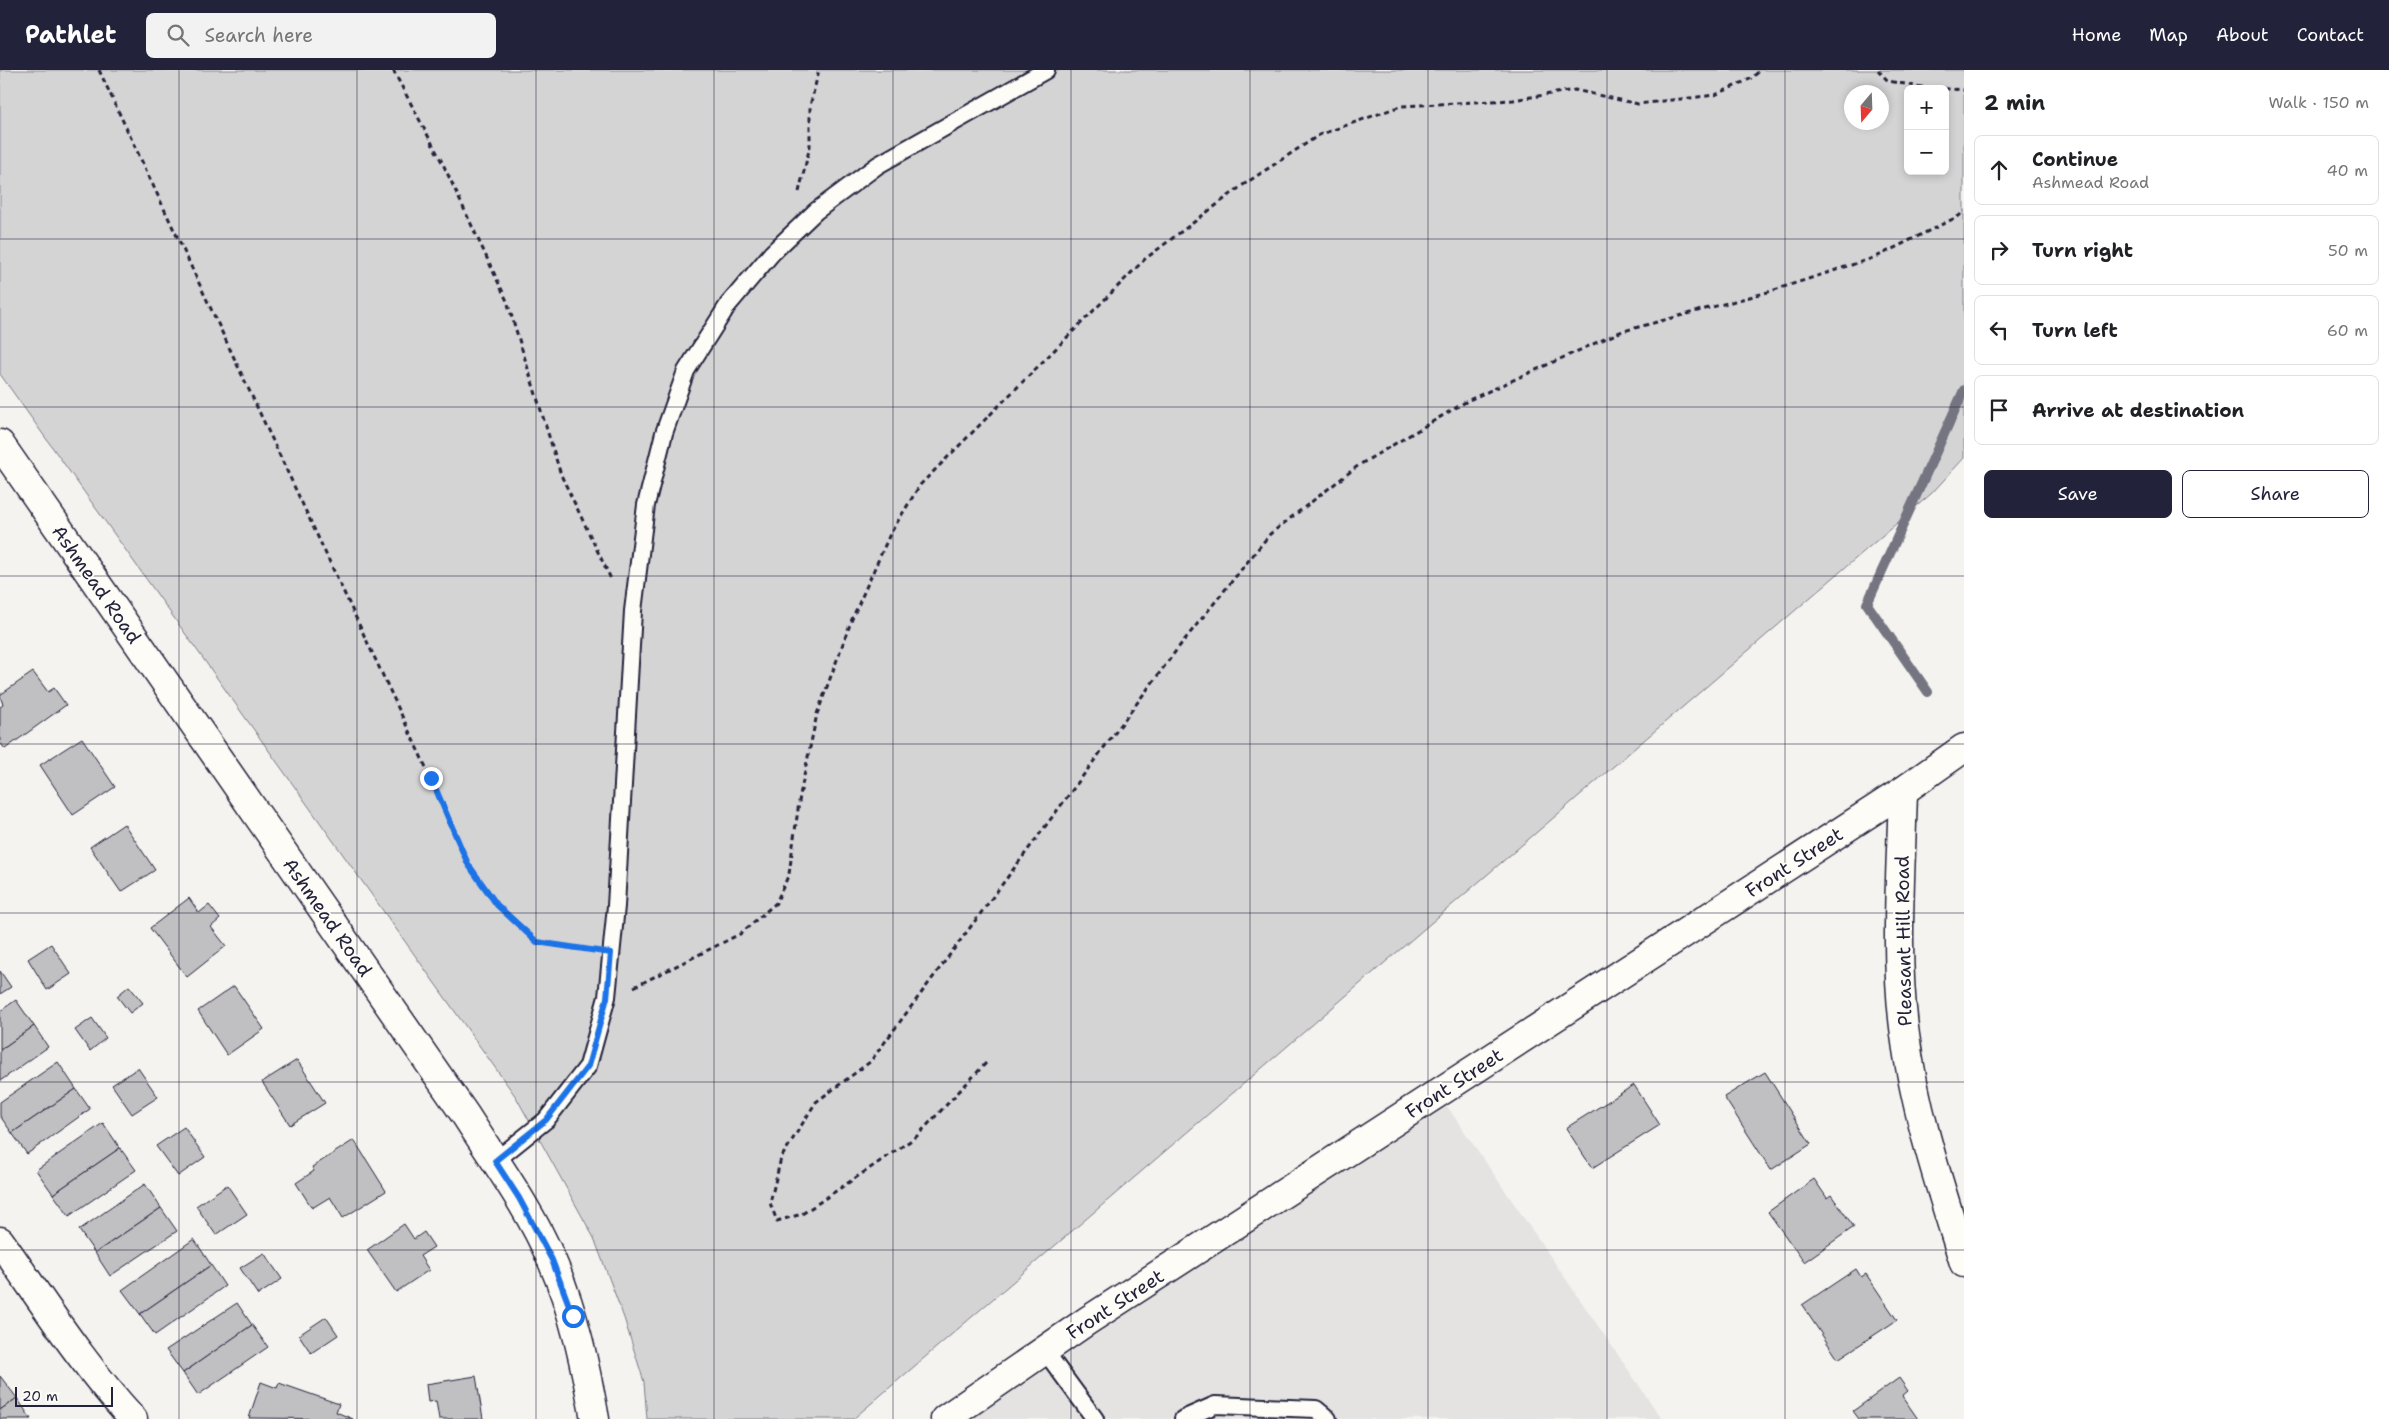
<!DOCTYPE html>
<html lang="en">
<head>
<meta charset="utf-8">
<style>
	body { margin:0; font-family:"Shantell Sans",sans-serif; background:#f2f2f2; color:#202124 }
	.controls { position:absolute; right:15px; top:15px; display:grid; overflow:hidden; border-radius:8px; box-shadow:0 2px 8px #0003 }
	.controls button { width:45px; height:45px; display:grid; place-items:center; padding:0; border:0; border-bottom:1px solid #e0e0e0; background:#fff; color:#202124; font:25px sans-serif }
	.compass { position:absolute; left:1844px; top:15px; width:45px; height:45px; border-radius:50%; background:#fff; box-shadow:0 2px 8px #0003; rotate:199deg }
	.scale { position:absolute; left:15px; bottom:12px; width:98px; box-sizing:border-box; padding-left:5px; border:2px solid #22223b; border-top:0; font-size:14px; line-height:18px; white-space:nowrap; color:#22223b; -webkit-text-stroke:4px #fdfcf7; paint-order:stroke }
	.stop { position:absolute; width:15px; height:15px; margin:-11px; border:4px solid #1a73e8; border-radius:50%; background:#fff }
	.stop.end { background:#1a73e8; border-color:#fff; box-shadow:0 1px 5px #0008 }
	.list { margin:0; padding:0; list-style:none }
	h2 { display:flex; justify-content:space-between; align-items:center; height:65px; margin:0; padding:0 20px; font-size:21px }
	h2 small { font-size:16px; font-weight:400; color:#757577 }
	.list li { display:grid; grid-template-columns:32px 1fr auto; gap:15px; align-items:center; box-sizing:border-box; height:70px; margin:0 10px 10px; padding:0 10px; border:1px solid #e0e0e0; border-radius:8px }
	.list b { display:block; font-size:19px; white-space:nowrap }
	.list p { margin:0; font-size:16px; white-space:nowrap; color:#757577 }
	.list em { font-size:16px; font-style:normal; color:#757577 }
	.actions { display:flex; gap:10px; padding:15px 20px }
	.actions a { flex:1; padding:11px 0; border:1px solid #22223b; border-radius:8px; text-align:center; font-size:18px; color:#22223b }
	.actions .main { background:#22223b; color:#fff }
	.icon { flex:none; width:28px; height:28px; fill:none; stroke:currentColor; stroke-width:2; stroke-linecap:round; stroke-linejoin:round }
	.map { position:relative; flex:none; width:1964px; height:1349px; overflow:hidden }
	header { display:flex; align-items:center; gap:30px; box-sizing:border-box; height:70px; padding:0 25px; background:#22223b; color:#fff }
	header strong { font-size:24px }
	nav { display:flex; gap:28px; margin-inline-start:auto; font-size:18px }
	.search { width:350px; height:45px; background:#f2f2f2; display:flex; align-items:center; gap:12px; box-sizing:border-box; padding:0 18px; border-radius:8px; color:#757577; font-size:19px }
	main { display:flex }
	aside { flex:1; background:#fff }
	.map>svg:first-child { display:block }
	.built { fill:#e4e3e2 }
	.green { fill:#d5d4d5; stroke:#7c7b88; fill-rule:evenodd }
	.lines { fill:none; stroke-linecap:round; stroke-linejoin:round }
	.stream { stroke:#757582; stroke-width:10 }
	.building { fill:#c0bfc2; stroke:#22223b }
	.service-casing { stroke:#22223b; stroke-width:20 }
	.minor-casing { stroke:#22223b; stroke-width:31 }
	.tertiary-casing { stroke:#22223b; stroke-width:31 }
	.path { stroke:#22223b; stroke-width:3; stroke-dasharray:5 4; stroke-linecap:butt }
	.service { stroke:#fdfcf7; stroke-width:16 }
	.minor { stroke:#fdfcf7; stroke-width:28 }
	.tertiary { stroke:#fdfcf7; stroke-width:28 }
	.route { stroke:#1a73e8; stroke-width:6 }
	.grid { fill:none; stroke:#22223b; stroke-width:1; stroke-opacity:0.55 }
	.labels { text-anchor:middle; stroke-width:4; stroke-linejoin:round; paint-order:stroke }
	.street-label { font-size:19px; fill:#22223b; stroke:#fdfcf7 }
</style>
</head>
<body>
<header>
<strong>Pathlet</strong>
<div class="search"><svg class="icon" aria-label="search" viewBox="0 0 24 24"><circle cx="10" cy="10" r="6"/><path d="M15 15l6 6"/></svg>Search here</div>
<nav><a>Home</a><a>Map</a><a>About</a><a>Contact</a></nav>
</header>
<main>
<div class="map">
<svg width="1964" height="1349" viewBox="0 0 1964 1349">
	<rect width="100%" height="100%" fill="#f4f3ef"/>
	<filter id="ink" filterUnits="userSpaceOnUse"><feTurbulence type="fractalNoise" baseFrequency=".02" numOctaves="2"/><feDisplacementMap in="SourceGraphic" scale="10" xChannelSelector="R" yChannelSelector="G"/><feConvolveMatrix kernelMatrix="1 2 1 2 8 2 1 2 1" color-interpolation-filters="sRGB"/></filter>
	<g filter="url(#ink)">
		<path class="built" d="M1438,1023L1662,1349H945Z"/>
		<path class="green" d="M0,0H1964V388L1932,423L853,1349H647L644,1312L624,1248L594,1168L516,1027L0,304ZM1908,19H1945V101H1908ZM1852,22H1882V52H1852Z"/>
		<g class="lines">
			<path class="stream" d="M1928,622L1867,534L1964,320"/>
		</g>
		<g class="building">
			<path d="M33,602L48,622L54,618L66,635L5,679L0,672V637L3,635L0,625Z"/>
			<path d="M82,668L115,717L73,745L40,695Z"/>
			<path d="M124,754L155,800L121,822L90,777Z"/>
			<path d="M189,828L199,843L209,835L220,849L211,857L226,876L187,907L150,858Z"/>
			<path d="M51,874L71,904L47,920L28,889Z"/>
			<path d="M0,901L11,917L0,924Z"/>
			<path d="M129,916L143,933L130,943L117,926Z"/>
			<path d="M234,916L264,959L227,985L198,941Z"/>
			<path d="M16,930L34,956L0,980V941Z"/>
			<path d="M92,948L106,968L90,981L75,960Z"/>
			<path d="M34,956L48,977L0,1011V980Z"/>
			<path d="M297,990L325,1033L290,1055L262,1012Z"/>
			<path d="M58,992L76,1019L12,1063L0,1046V1032Z"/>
			<path d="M138,998L158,1027L132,1044L112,1015Z"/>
			<path d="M1765,1002L1811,1074L1771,1100L1724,1027Z"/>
			<path d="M1634,1015L1660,1055L1592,1098L1566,1058Z"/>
			<path d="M76,1019L90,1039L27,1084L12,1063Z"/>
			<path d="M103,1053L120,1078L53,1124L36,1100Z"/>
			<path d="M184,1057L205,1087L178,1106L156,1076Z"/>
			<path d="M354,1070L386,1121L343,1148L330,1127L312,1138L296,1113L314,1101L312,1097Z"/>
			<path d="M120,1078L136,1100L69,1146L53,1124Z"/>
			<path d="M1814,1109L1827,1128L1831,1125L1854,1157L1804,1192L1768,1142Z"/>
			<path d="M145,1114L161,1138L95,1183L79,1160Z"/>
			<path d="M227,1115L247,1144L216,1165L196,1136Z"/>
			<path d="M161,1138L177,1161L110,1206L95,1183Z"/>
			<path d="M404,1154L414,1169L424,1162L434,1177L420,1186L429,1200L396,1222L367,1180Z"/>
			<path d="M194,1169L211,1195L140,1244L122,1220Z"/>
			<path d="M264,1183L282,1209L258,1225L240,1198Z"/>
			<path d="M211,1195L225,1216L155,1265L140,1244Z"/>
			<path d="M1856,1199L1861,1207L1866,1204L1897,1250L1838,1289L1802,1235Z"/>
			<path d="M237,1233L252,1255L183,1303L166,1280Z"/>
			<path d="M326,1247L338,1265L311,1283L299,1265Z"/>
			<path d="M252,1255L268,1277L198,1325L183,1303Z"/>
			<path d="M0,1306L17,1328L0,1340Z"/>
			<path d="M476,1306L483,1349H439L436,1331L428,1332L426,1314Z"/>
			<path d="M1899,1308L1908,1321L1902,1326L1918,1349H1859L1853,1341Z"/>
			<path d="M261,1312L277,1318L279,1313L339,1334L336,1342L353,1349L249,1348Z"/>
			<path d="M17,1328L31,1349H0V1340Z"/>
		</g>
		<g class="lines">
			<g class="service-casing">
				<g id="service">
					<path d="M495,1091L546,1050L588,996L607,927L616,836L633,541L646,435L664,363L686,301L728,235L772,183L816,141L878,95L1046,0"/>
					<path d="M1045,1281L1095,1349"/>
					<path d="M1183,1349L1215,1335L1316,1339L1328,1349"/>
				</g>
			</g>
			<g class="minor-casing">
				<g id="minor">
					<path d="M1903,721C1901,802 1894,885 1905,965C1915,1042 1941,1119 1964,1193"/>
					<path d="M0,1171C43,1232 83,1295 133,1349"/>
				</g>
			</g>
			<g class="tertiary-casing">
				<g id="tertiary">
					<path d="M0,374L466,1046C496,1093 530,1139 552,1191C574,1241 585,1295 595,1349"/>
					<path d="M945,1349L1087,1251L1903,721L1964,678"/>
				</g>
			</g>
			<g class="path">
				<path d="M99,0L431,708L468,794L497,835L537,872L588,880"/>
				<path d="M393,0L443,94L507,231L561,405L611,509"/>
				<path d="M1878,0L1888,11L1921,17L1964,20"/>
				<path d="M799,122L810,76V36L819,0"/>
				<path d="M634,917L740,864L776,833L789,804L800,725L817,644L852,549L890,464L920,415L1145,189L1243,115L1319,65L1401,36L1513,30L1575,20L1638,34L1715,25L1750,9L1761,0"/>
				<path d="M986,993L916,1067L802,1144L777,1151L770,1133L781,1088L816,1032L870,992L1178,578L1270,464L1359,395L1469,330L1620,262L1768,222L1876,187L1959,146L1964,141"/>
			</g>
			<use href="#service" class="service"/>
			<use href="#minor" class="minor"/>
			<use href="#tertiary" class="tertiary"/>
		</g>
	</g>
	<g class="lines" filter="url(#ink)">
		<path class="route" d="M431,708L468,794L497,835L537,872L611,883L607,928L588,996L546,1050L495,1091L519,1128L552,1190L573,1246"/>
	</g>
	<path class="grid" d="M179,0V1349M357,0V1349M536,0V1349M714,0V1349M893,0V1349M1071,0V1349M1250,0V1349M1428,0V1349M1607,0V1349M1785,0V1349M0,169H1964M0,337H1964M0,506H1964M0,674H1964M0,843H1964M0,1012H1964M0,1180H1964"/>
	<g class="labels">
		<g class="street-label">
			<text transform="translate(97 514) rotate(55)" y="7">Ashmead Road</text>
			<text transform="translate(1794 792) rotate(-33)" y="7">Front Street</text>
			<text transform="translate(328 847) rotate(55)" y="7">Ashmead Road</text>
			<text transform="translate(1903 871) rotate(-91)" y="7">Pleasant Hill Road</text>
			<text transform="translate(1454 1013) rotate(-33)" y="7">Front Street</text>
			<text transform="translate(1115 1234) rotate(-33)" y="7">Front Street</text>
		</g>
	</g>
</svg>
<div class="controls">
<button>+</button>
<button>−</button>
</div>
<svg class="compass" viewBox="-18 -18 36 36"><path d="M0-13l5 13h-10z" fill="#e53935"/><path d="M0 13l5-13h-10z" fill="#757577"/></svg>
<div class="scale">20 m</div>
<div class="stop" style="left:573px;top:1246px"></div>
<div class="stop end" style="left:431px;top:708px"></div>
</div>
<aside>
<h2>2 min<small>Walk · 150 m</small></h2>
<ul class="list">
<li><svg class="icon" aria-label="ahead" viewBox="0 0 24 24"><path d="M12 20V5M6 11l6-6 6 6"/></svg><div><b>Continue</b><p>Ashmead Road</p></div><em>40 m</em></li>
<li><svg class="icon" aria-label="right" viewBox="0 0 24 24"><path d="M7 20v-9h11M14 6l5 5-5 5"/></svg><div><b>Turn right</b></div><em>50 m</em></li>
<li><svg class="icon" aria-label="left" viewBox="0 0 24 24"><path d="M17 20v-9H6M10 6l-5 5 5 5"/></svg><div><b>Turn left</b></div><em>60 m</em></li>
<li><svg class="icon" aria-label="arrive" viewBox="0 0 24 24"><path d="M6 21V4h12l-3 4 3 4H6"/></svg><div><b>Arrive at destination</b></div></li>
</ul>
<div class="actions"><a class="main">Save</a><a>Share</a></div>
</aside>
</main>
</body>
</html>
